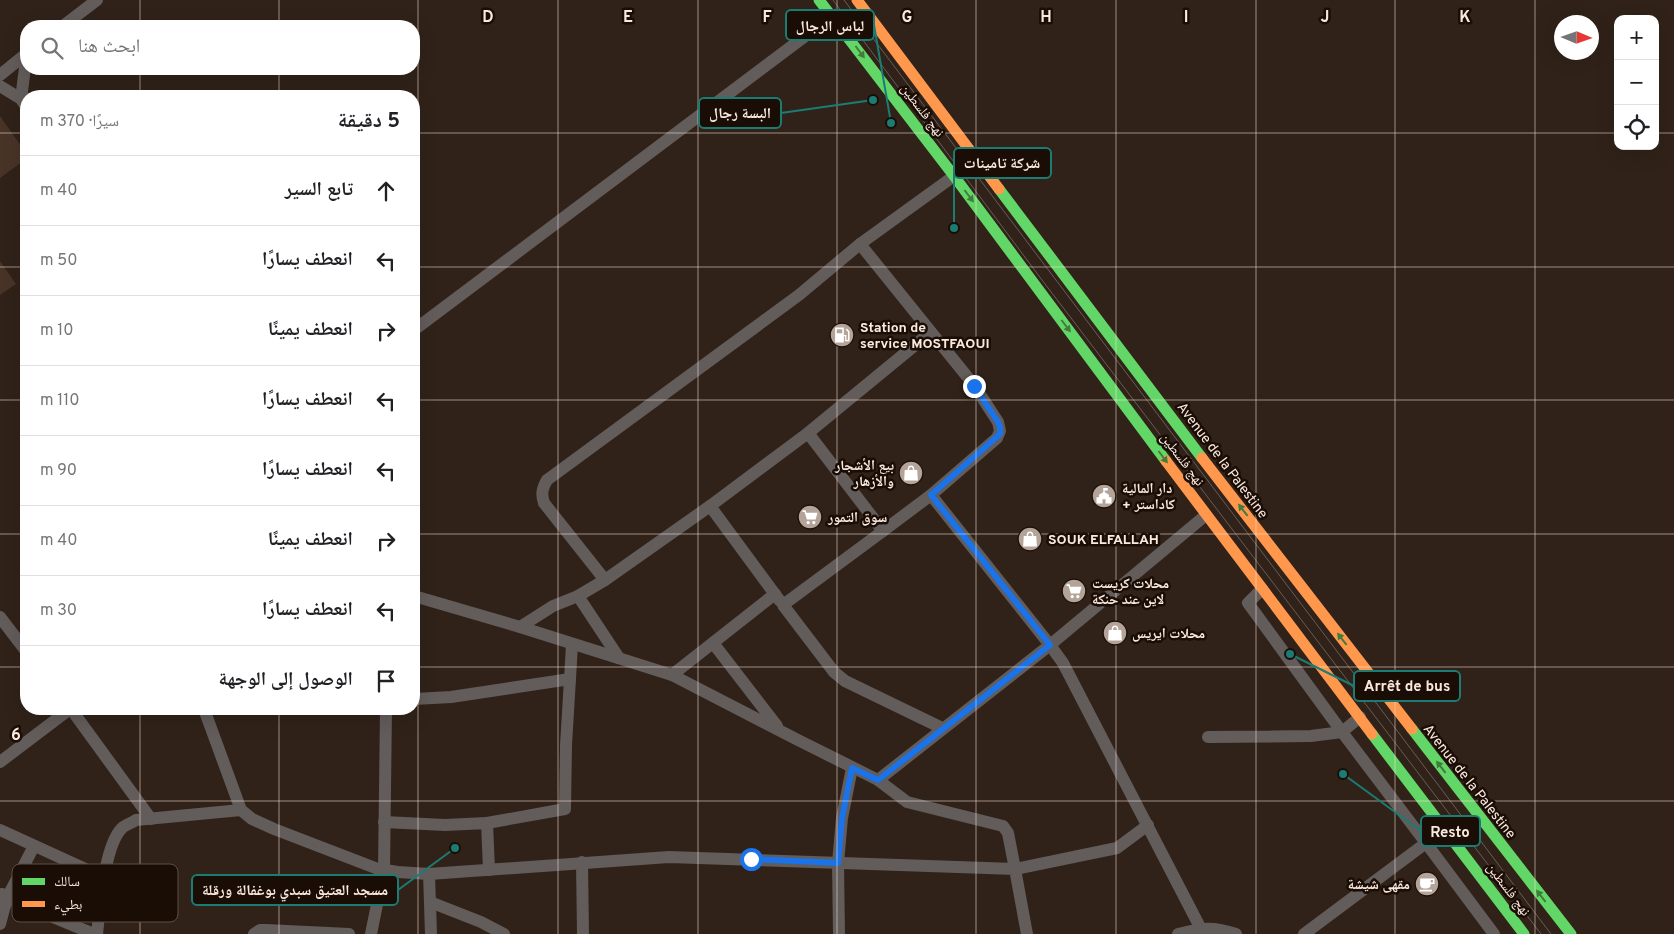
<!DOCTYPE html>
<html lang="ar">
<head>
<meta charset="utf-8">
<style>
	body { margin:0; font-family:Overpass,"Noto Naskh Arabic",sans-serif; background:#f6f6f6; color:#202124; direction:rtl }
	.controls { position:absolute; right:15px; top:15px; display:grid; overflow:hidden; border-radius:10px; box-shadow:0 5px 20px #0002 }
	.controls button { width:45px; height:45px; display:grid; place-items:center; padding:0; border:0; border-bottom:1px solid #e0e0e0; background:#fff; color:#202124; font:25px sans-serif }
	.compass { position:absolute; left:1554px; top:15px; width:45px; height:45px; border-radius:50%; background:#fff; box-shadow:0 5px 20px #0002; rotate:92deg }
	.stop { position:absolute; width:15px; height:15px; margin:-11px; border:4px solid #1a73e8; border-radius:50%; background:#fff }
	.stop.end { background:#1a73e8; border-color:#fff; box-shadow:0 1px 5px #0008 }
	.list { margin:0; padding:0; list-style:none }
	h2 { display:flex; justify-content:space-between; align-items:center; height:65px; margin:0; padding:0 20px; font-size:21px }
	h2 small { font-size:16px; font-weight:400; color:#757577 }
	.list li { display:grid; grid-template-columns:32px 1fr auto; gap:15px; align-items:center; box-sizing:border-box; height:70px; padding:0 20px; border-top:1px solid #e0e0e0 }
	.list b { display:block; font-size:19px; white-space:nowrap }
	.list em { font-size:16px; font-style:normal; color:#757577 }
	.icon { flex:none; width:28px; height:28px; fill:none; stroke:currentColor; stroke-width:2; stroke-linecap:round; stroke-linejoin:round }
	.map { position:relative; flex:none; width:1674px; height:934px; overflow:hidden; direction:ltr }
	.search { position:absolute; background:#fff; box-shadow:0 5px 20px #0002; left:20px; top:20px; width:400px; height:55px; display:flex; align-items:center; gap:12px; box-sizing:border-box; padding:0 18px; border-radius:20px; color:#757577; font-size:19px }
	.panel { position:absolute; background:#fff; box-shadow:0 5px 20px #0002; left:20px; top:90px; width:400px; height:625px; border-radius:20px; direction:rtl }
	.map>svg:first-child { display:block }
	.green { fill:#483327 }
	.lines { fill:none; stroke-linecap:round; stroke-linejoin:round }
	.street { stroke:#625c5b; stroke-width:12 }
	.fast { stroke:#63d668; stroke-width:11 }
	.slow { stroke:#ff974d; stroke-width:11 }
	.tram { stroke:#665e59; stroke-width:1 }
	.oneway { fill:#427c3c }
	.route { stroke:#1a73e8; stroke-width:6 }
	.grid { fill:none; stroke:#fbe8dd; stroke-width:1; stroke-opacity:0.55 }
	.labels { text-anchor:middle; stroke-width:5; stroke-linejoin:round; paint-order:stroke }
	.street-label { font-size:14px; fill:#fbe8dd; stroke:#190d06 }
	.poi-label { font-size:14px; font-weight:bold; fill:#fbe8dd; stroke:#190d06; text-anchor:start }
	.key { fill:#190d06; stroke:#5d4f46; stroke-width:1 }
	.key-label { font-size:14px; fill:#fbe8dd }
	.grid-label { font-size:16px; text-anchor:middle; font-weight:bold; fill:#fbe8dd; stroke:#190d06; stroke-width:5; stroke-linejoin:round; paint-order:stroke }
	.leader { fill:none; stroke:#1b7c74; stroke-width:2 }
	.callout-dot { fill:#1b7c74; stroke:#190d06; stroke-width:2 }
	.callout { fill:#190d06; stroke:#1b7c74; stroke-width:2 }
	.callout-label { font-size:15px; text-anchor:middle; font-weight:bold; fill:#fbe8dd }
</style>
</head>
<body>
<div class="map">
<svg width="1674" height="934" viewBox="0 0 1674 934">
	<rect width="100%" height="100%" fill="#302218"/>
	<g class="green">
		<path d="M0,116L26,153V159L0,178Z"/>
		<path d="M0,261L16,284L0,295Z"/>
	</g>
	<g class="lines">
		<g class="street">
			<path d="M63,26L97,0"/>
			<path d="M0,75L26,54"/>
			<path d="M0,86L21,99L25,105"/>
			<path d="M21,99L26,60"/>
			<path d="M414,330L832,16"/>
			<path d="M931,332L860,244L954,176"/>
			<path d="M808,433L931,332L974,385L998,422L1000,431L997,438L931,495"/>
			<path d="M710,506L780,601"/>
			<path d="M883,531L783,605L834,672L845,681L942,728"/>
			<path d="M605,580L544,503C541,494 542,489 547,480L799,295L860,244"/>
			<path d="M414,596L520,627L553,606L578,596L605,580L710,506L808,433L883,531L931,495L1050,645L1063,663L1201,929"/>
			<path d="M578,596L619,658"/>
			<path d="M0,617L26,651"/>
			<path d="M520,627L672,675L796,739L878,780L1050,645L1206,515"/>
			<path d="M713,643L777,726"/>
			<path d="M672,675L775,594"/>
			<path d="M414,699L451,697L570,679L572,644"/>
			<path d="M71,709L151,819"/>
			<path d="M204,709L241,810L252,819L274,829L378,869L398,872L429,874L431,934"/>
			<path d="M1208,737L1311,736L1342,732L1248,603L1262,589"/>
			<path d="M0,762L70,709"/>
			<path d="M878,780L907,802L1003,826L1008,833L1015,869L1117,848L1148,825"/>
			<path d="M384,822L445,825L487,823L489,870"/>
			<path d="M487,823L565,809L566,745L570,679"/>
			<path d="M0,830L105,878"/>
			<path d="M1426,843L1494,934"/>
			<path d="M582,862L583,934"/>
			<path d="M429,874L669,857L1015,869L1027,934"/>
			<path d="M2,894L7,898L34,846"/>
			<path d="M430,902L481,922L504,934"/>
			<path d="M0,924L7,898L94,934"/>
			<path d="M97,934C100,908 104,846 122,828C125,825 132,823 136,820L241,810"/>
			<path d="M254,934L260,930H266L349,934"/>
			<path d="M371,934L384,870L386,709"/>
			<path d="M839,934L838,863L842,818L852,768"/>
			<path d="M1178,934C1202,928 1212,926 1236,934"/>
			<path d="M1304,934L1426,843L1342,732L1360,717"/>
		</g>
		<g class="fast">
			<path d="M819,0L954,176L1166,461"/>
			<path d="M999,189L1202,458"/>
			<path d="M1412,729L1571,934"/>
			<path d="M1372,734L1524,934"/>
		</g>
		<g class="slow">
			<path d="M857,0L999,189"/>
			<path d="M1202,458L1412,729"/>
			<path d="M1166,461L1372,734"/>
		</g>
		<g class="tram">
			<path d="M833,0L1042,280L1541,934"/>
			<path d="M844,0L1551,934"/>
		</g>
	</g>
	<defs><path id="oneway-solid" d="M-6-.8H1V-3.2L6.5 0L1 3.2V.8H-6Z" transform="scale(1.25)"/></defs>
	<g class="oneway">
		<use href="#oneway-solid" transform="translate(860 52) rotate(53)"/>
		<use href="#oneway-solid" transform="translate(969 196) rotate(53)"/>
		<use href="#oneway-solid" transform="translate(1066 326) rotate(53)"/>
		<use href="#oneway-solid" transform="translate(1163 457) rotate(53)"/>
		<use href="#oneway-solid" transform="translate(1243 510) rotate(-128)"/>
		<use href="#oneway-solid" transform="translate(1342 639) rotate(-128)"/>
		<use href="#oneway-solid" transform="translate(1441 767) rotate(-128)"/>
		<use href="#oneway-solid" transform="translate(1541 896) rotate(-128)"/>
	</g>
	<g class="lines">
		<path class="route" d="M751,859L838,863L842,818L852,768L878,780L1050,645L931,495L1000,434V427L998,422L974,386"/>
	</g>
	<path class="grid" d="M140,0V26M279,0V26M418,0V934M558,0V934M698,0V934M837,0V934M976,0V934M1116,0V934M1256,0V934M1395,0V934M1535,0V934M140,69V96M279,69V96M0,133H26M414,133H1618M1655,133H1674M0,267H26M414,267H1674M0,400H26M414,400H1674M0,534H26M414,534H1674M0,667H26M414,667H1674M140,709V934M279,709V934M0,801H1674"/>
	<defs>
		<g id="fuel-disc" transform="scale(1.25)"><circle r="9.5" fill="#b4a398" stroke="#190d06"/><path d="M-5.5-6h7V0h2V4h1.3V-2.5L3-4.5l.8-.8L6-3V5H2.5V1h-1V6h-7ZM-4.2-4.7v3.2H.2V-4.7Z" fill="#fff"/></g>
		<g id="shop-disc" transform="scale(1.25)"><circle r="9.5" fill="#b4a398" stroke="#190d06"/><path d="M-5-2.5h2.3a2.7 3.5 0 0 1 5.4 0H5L5.5 6h-11ZM-1.5-2.5h3a1.5 2.3 0 0 0-3 0Z" fill="#fff"/></g>
		<g id="civic-disc" transform="scale(1.25)"><circle r="9.5" fill="#b4a398" stroke="#190d06"/><path d="M-.6-6.5H3V-4.5H.6V-3L4-1V1h2V6H-6V1h2V-1L-.6-3ZM-1.2 2.5V6h2.4V2.5Z" fill="#fff"/></g>
		<g id="supermarket-disc" transform="scale(1.25)"><circle r="9.5" fill="#b4a398" stroke="#190d06"/><path d="M-6-5.5h2.5l.6 2H6L4.5 2H-2.5L-4.4-4H-6ZM-1.5 3.2a1.3 1.3 0 1 0 .1 0ZM3 3.2a1.3 1.3 0 1 0 .1 0Z" fill="#fff"/></g>
		<g id="cafe-disc" transform="scale(1.25)"><circle r="9.5" fill="#b4a398" stroke="#190d06"/><path d="M-5.5-4.5H6V0H3Q3 3.5 0 3.5H-2.5Q-5.5 3.5-5.5 0ZM3-3.2v2h1.7v-2ZM-6 4.5H4V6H-6Z" fill="#fff"/></g>
	</defs>
	<g fill-rule="evenodd">
		<use href="#fuel-disc" x="842" y="335"/>
		<use href="#shop-disc" x="911" y="473"/>
		<use href="#civic-disc" x="1104" y="496"/>
		<use href="#supermarket-disc" x="810" y="517"/>
		<use href="#shop-disc" x="1030" y="539"/>
		<use href="#supermarket-disc" x="1074" y="591"/>
		<use href="#shop-disc" x="1115" y="633"/>
		<use href="#cafe-disc" x="1427" y="884"/>
	</g>
	<g class="labels">
		<g class="street-label">
			<text transform="translate(923 110) rotate(53)" y="5">نهج فلسطين</text>
			<text transform="translate(1183 459) rotate(53)" y="5">نهج فلسطين</text>
			<text transform="translate(1223 460) rotate(53)" y="5">Avenue de la Palestine</text>
			<text transform="translate(1470 781) rotate(52)" y="5">Avenue de la Palestine</text>
			<text transform="translate(1509 889) rotate(53)" y="5">نهج فلسطين</text>
		</g>
		<g class="poi-label">
			<text x="860" y="332">Station de<tspan x="860" dy="16">service MOSTFAOUI</tspan></text>
			<text x="894" y="470" text-anchor="end">بيع الأشجار<tspan x="894" dy="16">والأزهار</tspan></text>
			<text x="1122" y="493">دار المالية<tspan x="1122" dy="16">+ كاداستر</tspan></text>
			<text x="828" y="522">سوق التمور</text>
			<text x="1048" y="544">SOUK ELFALLAH</text>
			<text x="1092" y="588">محلات كريست<tspan x="1092" dy="16">لاين عند حنكة</tspan></text>
			<text x="1132" y="638">محلات ايريس</text>
			<text x="1410" y="889" text-anchor="end">مقهى شيشة</text>
		</g>
	</g>
	<rect x="12" y="864" width="166" height="58" rx="8" class="key"/>
	<rect x="22" y="878" width="23" height="7" fill="#63d668"/>
	<rect x="22" y="901" width="23" height="6" fill="#ff974d"/>
	<g class="key-label">
		<text x="54" y="886">سالك</text>
		<text x="54" y="909">بطيء</text>
	</g>
	<g class="grid-label">
		<text x="488" y="22">D</text>
		<text x="628" y="22">E</text>
		<text x="767" y="22">F</text>
		<text x="907" y="22">G</text>
		<text x="1046" y="22">H</text>
		<text x="1186" y="22">I</text>
		<text x="1325" y="22">J</text>
		<text x="1465" y="22">K</text>
		<text x="16" y="740">6</text>
	</g>
	<path class="leader" d="M891 123L874 25M873 100L781 113M954 228L954 163M1290 654L1354 686M1343 774L1421 831M455 848L398 890"/>
	<g class="callout-dot">
		<circle cx="891" cy="123" r="5"/>
		<circle cx="873" cy="100" r="5"/>
		<circle cx="954" cy="228" r="5"/>
		<circle cx="1290" cy="654" r="5"/>
		<circle cx="1343" cy="774" r="5"/>
		<circle cx="455" cy="848" r="5"/>
	</g>
	<g class="callout">
		<rect x="786" y="10" width="88" height="30" rx="5"/>
		<rect x="699" y="98" width="82" height="30" rx="5"/>
		<rect x="954" y="148" width="97" height="30" rx="5"/>
		<rect x="1354" y="671" width="106" height="30" rx="5"/>
		<rect x="1421" y="816" width="59" height="30" rx="5"/>
		<rect x="192" y="875" width="206" height="30" rx="5"/>
	</g>
	<g class="callout-label">
		<text x="830" y="31">لباس الرجال</text>
		<text x="740" y="118">البسة رجال</text>
		<text x="1002" y="168">شركة تامينات</text>
		<text x="1407" y="691">Arrêt de bus</text>
		<text x="1450" y="837">Resto</text>
		<text x="295" y="895">مسجد العتيق سبدي بوغفالة ورقلة</text>
	</g>
</svg>
<div class="controls">
<button>+</button>
<button>−</button>
<button><svg class="icon" aria-label="locate" viewBox="0 0 24 24"><circle cx="12" cy="12" r="6"/><path d="M12 2v4M12 18v4M2 12h4M18 12h4"/></svg></button>
</div>
<svg class="compass" viewBox="-18 -18 36 36"><path d="M0-13l5 13h-10z" fill="#e53935"/><path d="M0 13l5-13h-10z" fill="#757577"/></svg>
<div class="stop" style="left:751px;top:859px"></div>
<div class="stop end" style="left:974px;top:386px"></div>
<div class="search"><svg class="icon" aria-label="search" viewBox="0 0 24 24"><circle cx="10" cy="10" r="6"/><path d="M15 15l6 6"/></svg>ابحث هنا</div>
<section class="panel">
<h2>5 دقيقة<small>سيرًا · 370 m</small></h2>
<ul class="list">
<li><svg class="icon" aria-label="ahead" viewBox="0 0 24 24"><path d="M12 20V5M6 11l6-6 6 6"/></svg><div><b>تابع السير</b></div><em>40 m</em></li>
<li><svg class="icon" aria-label="left" viewBox="0 0 24 24"><path d="M17 20v-9H6M10 6l-5 5 5 5"/></svg><div><b>انعطف يسارًا</b></div><em>50 m</em></li>
<li><svg class="icon" aria-label="right" viewBox="0 0 24 24"><path d="M7 20v-9h11M14 6l5 5-5 5"/></svg><div><b>انعطف يمينًا</b></div><em>10 m</em></li>
<li><svg class="icon" aria-label="left" viewBox="0 0 24 24"><path d="M17 20v-9H6M10 6l-5 5 5 5"/></svg><div><b>انعطف يسارًا</b></div><em>110 m</em></li>
<li><svg class="icon" aria-label="left" viewBox="0 0 24 24"><path d="M17 20v-9H6M10 6l-5 5 5 5"/></svg><div><b>انعطف يسارًا</b></div><em>90 m</em></li>
<li><svg class="icon" aria-label="right" viewBox="0 0 24 24"><path d="M7 20v-9h11M14 6l5 5-5 5"/></svg><div><b>انعطف يمينًا</b></div><em>40 m</em></li>
<li><svg class="icon" aria-label="left" viewBox="0 0 24 24"><path d="M17 20v-9H6M10 6l-5 5 5 5"/></svg><div><b>انعطف يسارًا</b></div><em>30 m</em></li>
<li><svg class="icon" aria-label="arrive" viewBox="0 0 24 24"><path d="M6 21V4h12l-3 4 3 4H6"/></svg><div><b>الوصول إلى الوجهة</b></div></li>
</ul>
</section>
</div>
</body>
</html>
